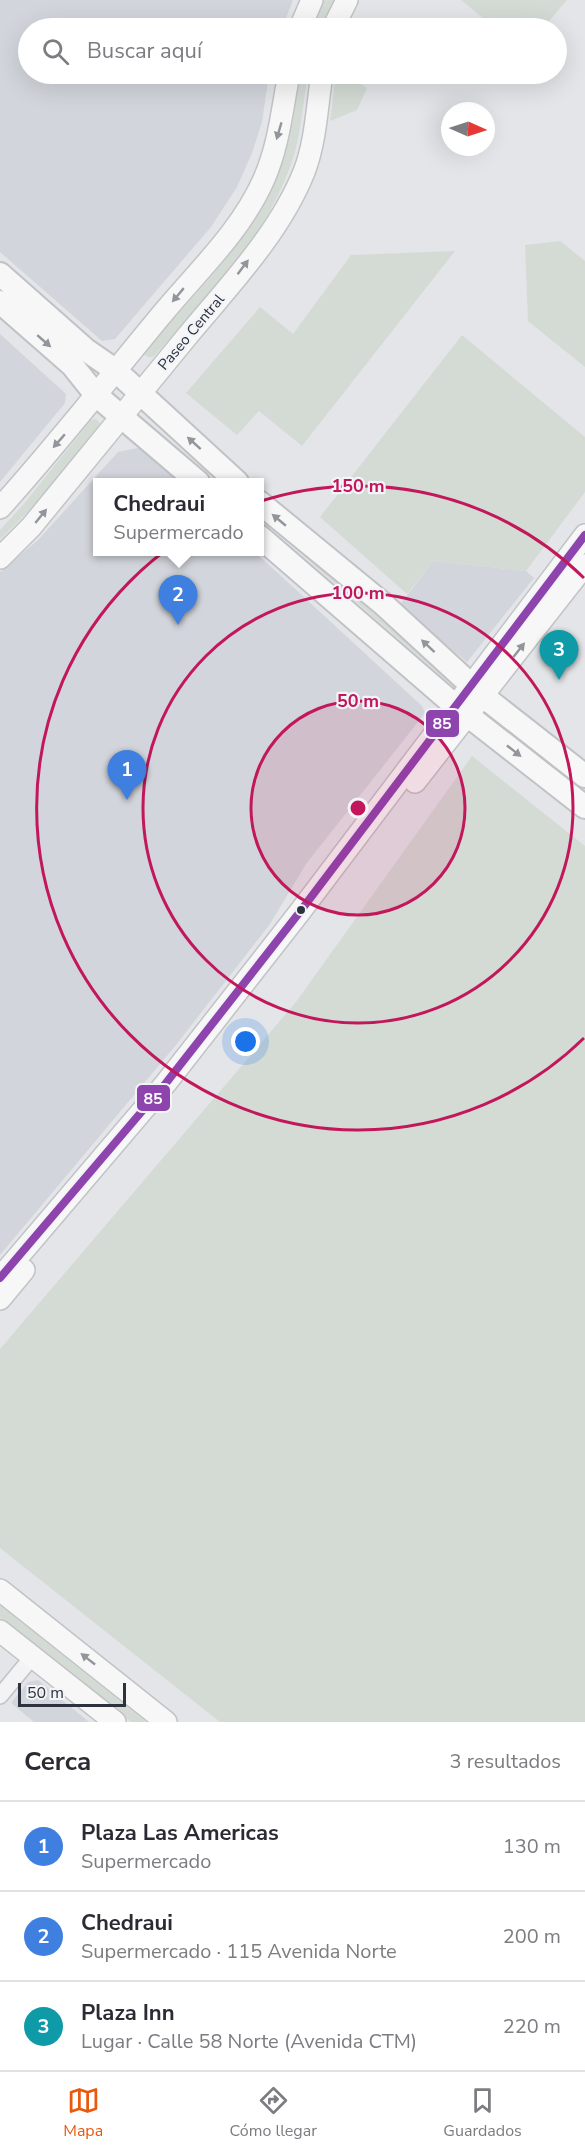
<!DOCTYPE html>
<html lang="es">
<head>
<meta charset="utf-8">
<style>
	body { margin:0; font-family:"Nunito Sans",sans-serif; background:#f7f7f7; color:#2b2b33 }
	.compass { position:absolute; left:441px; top:102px; width:54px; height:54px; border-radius:50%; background:#fff; box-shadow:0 6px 24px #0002; rotate:93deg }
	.scale { position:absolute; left:18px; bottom:15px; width:108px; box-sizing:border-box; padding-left:6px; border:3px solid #2c333f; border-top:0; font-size:16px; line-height:21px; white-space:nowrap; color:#2c333f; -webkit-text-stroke:4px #f2f4f7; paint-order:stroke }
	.you { position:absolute; left:246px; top:1042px; width:21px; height:21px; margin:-15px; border:4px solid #fff; border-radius:50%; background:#1a73e8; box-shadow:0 0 0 9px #1a73e833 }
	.badge { display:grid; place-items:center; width:39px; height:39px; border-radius:50%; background:#ea580c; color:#fff; font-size:20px; font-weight:700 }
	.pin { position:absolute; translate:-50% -50px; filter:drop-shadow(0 2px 3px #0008) }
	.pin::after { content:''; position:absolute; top:32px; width:21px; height:18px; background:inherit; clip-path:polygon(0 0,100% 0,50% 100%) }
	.popup { position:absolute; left:93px; top:478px; width:171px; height:78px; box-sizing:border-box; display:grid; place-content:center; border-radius:0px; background:#fff; filter:drop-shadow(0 2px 4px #0005); font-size:20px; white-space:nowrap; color:#7c7c81 }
	.popup b { font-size:22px; color:#2b2b33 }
	.popup::after { content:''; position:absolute; left:50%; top:100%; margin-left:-12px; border:12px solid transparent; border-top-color:#fff }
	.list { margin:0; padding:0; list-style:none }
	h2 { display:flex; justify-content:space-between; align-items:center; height:78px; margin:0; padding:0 24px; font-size:26px }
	h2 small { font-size:20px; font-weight:400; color:#7c7c81 }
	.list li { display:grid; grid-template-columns:39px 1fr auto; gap:18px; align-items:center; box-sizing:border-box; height:90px; padding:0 24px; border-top:2px solid #e1e1e2 }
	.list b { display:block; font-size:22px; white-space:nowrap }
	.list p { margin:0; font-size:20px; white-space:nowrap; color:#7c7c81 }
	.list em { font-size:20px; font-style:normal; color:#7c7c81 }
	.icon { flex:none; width:33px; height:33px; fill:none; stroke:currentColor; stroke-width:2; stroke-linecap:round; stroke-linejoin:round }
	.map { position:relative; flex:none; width:585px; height:1722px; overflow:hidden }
	.search { position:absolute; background:#fff; box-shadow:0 6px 24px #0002; left:18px; right:18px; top:18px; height:66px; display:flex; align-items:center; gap:15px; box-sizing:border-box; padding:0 21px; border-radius:33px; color:#7c7c81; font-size:22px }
	.sheet { height:348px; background:#fff }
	nav { display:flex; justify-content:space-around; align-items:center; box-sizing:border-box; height:84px; border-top:2px solid #e1e1e2; background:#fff; font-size:16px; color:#7c7c81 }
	nav a { display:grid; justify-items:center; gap:3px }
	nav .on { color:#ea580c }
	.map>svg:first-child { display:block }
	.built { fill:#d2d5db }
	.green { fill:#d4dbd5 }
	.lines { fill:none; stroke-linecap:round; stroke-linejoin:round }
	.street-casing { stroke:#c2c3c6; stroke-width:18 }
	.secondary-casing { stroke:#c2c3c6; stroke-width:24 }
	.primary-casing { stroke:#c0c2c5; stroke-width:26 }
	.street { stroke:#f3f3f5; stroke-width:15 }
	.secondary { stroke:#f7f7f7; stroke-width:21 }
	.primary { stroke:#f7f7f7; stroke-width:22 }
	.bus-1-casing { stroke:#f2f4f7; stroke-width:12 }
	.bus-1 { stroke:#8e44ad; stroke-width:8 }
	.oneway { fill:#92959b }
	.ring { fill:none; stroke:#c2185b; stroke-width:3 }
	.bus-dot { fill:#2c333f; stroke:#f2f4f7; stroke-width:2 }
	.labels { text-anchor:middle; stroke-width:4.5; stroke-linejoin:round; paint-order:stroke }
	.street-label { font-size:15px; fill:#2c333f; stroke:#f2f4f7 }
	.centre { fill:#c2185b; stroke:#f2f4f7; stroke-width:3 }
	.ring-label { font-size:18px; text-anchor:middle; font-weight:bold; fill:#c2185b; stroke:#f2f4f7; stroke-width:4.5; stroke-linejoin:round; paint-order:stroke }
	.line-badge { stroke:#f2f4f7; stroke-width:2 }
	.badge-label { font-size:16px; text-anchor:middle; font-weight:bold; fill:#fff }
</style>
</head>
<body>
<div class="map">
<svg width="585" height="1722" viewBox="0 0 585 1722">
	<rect width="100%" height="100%" fill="#e3e5e8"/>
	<g class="built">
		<path d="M0,0H293L282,28H28V74H269L262,122L252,153L237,187L211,227L115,339L102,341L0,252Z"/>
		<path d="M0,334L66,394L65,403L0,482Z"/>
		<path d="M142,447L180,482H97V552H255L422,706L425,713L306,864L270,924L176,1045L0,1255V572L38,540L118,452Z"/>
		<path d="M433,561L526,571L534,578L467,662L399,606Z"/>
		<path d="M38,1680L89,1722H34L11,1703L28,1682Z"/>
	</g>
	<g class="green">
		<path d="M324,0H334L321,28H312Z"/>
		<path d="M461,0H567L543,28H495Z"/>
		<path d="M299,74H308C303,101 302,128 294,155C270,234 207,297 153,357H148L144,354L147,348C196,293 251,241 279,172C292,141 295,107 299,74Z"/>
		<path d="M336,74H345L367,88L357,110L330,121Z"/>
		<path d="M560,241L585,261V367L528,321L525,245Z"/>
		<path d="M455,251L302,446L259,411L237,435L186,393L260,307L293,334L351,255Z"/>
		<path d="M462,335L585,437V492L526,571L433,561L407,594L320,517Z"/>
		<path d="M96,419L100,423L98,430C68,468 36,505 0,539V530L23,505L91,420Z"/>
		<path d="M259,513L455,685L454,687L259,517Z"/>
		<path d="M484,711L585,790V794L485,715Z"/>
		<path d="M472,756L585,846V1722H220L0,1548V1349L296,1002Z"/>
		<path d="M0,1605L146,1722H131L0,1618Z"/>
	</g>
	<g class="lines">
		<g class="street-casing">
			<path id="street" d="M0,1696L33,1656"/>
		</g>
		<g class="secondary-casing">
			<g id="secondary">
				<path d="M300,28L312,0"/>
				<path d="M333,28L347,0"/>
				<path d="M0,508C57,445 109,378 163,313C199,270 241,231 264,179C279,145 282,109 289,74"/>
				<path d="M0,558L31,527C84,463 136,398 189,334C230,285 280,232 304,172C316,141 317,106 322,74"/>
				<path d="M415,782L585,565"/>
				<path d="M0,1278L166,1083L299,913L585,535"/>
				<path d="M0,1299L24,1270"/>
				<path d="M0,1590L166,1722"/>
				<path d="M0,1631L115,1722"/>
			</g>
		</g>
		<g class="primary-casing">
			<g id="primary">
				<path d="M0,274L86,350L115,370L237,482"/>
				<path d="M0,302L72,365L96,395L198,482"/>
				<path d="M259,502L382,603L483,696L585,776"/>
				<path d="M259,536L452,703L585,807"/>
			</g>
		</g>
		<use href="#street" class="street"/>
		<use href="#secondary" class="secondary"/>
		<use href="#primary" class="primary"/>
		<g class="bus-1-casing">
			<path id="bus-1" d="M0,1278L166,1083L299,913L585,535"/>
		</g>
		<use href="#bus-1" class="bus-1"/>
	</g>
	<defs><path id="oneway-solid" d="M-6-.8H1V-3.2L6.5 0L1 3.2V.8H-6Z" transform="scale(1.5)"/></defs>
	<g class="oneway">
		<use href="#oneway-solid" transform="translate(279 131) rotate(106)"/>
		<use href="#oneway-solid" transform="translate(243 267) rotate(-53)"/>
		<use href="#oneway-solid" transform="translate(178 295) rotate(130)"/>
		<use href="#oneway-solid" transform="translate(44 341) rotate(41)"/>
		<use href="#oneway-solid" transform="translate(59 441) rotate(131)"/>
		<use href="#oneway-solid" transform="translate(194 443) rotate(-138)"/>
		<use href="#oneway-solid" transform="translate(41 516) rotate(-51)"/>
		<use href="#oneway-solid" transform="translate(279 520) rotate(-140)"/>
		<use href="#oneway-solid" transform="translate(428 646) rotate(-137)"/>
		<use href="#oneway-solid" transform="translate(519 650) rotate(-52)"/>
		<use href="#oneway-solid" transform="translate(514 751) rotate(38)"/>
		<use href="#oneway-solid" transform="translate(88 1659) rotate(-142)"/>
	</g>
	<circle cx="358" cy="808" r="107" fill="#c2185b" fill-opacity=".12"/>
	<g class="ring">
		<circle cx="358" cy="808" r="107"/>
		<circle cx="358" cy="808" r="215"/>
		<path d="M584 1038A322 322 0 1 1 584 578"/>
	</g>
	<circle class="bus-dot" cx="301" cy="910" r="5"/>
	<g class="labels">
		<g class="street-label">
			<text transform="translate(191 332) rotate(-50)" y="5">Paseo Central</text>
		</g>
	</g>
	<circle cx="358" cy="808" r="9" class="centre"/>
	<g class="ring-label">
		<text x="358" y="492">150 m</text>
		<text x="358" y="599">100 m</text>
		<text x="358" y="707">50 m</text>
	</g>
	<g class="line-badge">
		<rect x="425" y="709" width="35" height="29" rx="6" fill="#8e44ad"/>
		<rect x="136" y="1084" width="35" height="28" rx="6" fill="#8e44ad"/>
	</g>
	<g class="badge-label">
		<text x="442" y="729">85</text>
		<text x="153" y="1104">85</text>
	</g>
</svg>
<svg class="compass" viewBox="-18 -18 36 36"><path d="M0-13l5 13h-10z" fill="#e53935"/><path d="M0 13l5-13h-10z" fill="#7c7c81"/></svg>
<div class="scale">50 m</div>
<div class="you"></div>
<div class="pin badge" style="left:127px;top:800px;background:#3f7fe0">1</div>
<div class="pin badge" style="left:178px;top:625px;background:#3f7fe0">2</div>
<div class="popup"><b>Chedraui</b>Supermercado</div>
<div class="pin badge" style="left:559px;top:680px;background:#0f9aa8">3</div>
<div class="search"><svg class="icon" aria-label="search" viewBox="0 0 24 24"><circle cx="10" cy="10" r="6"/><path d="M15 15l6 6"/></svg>Buscar aquí</div>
</div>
<section class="sheet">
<h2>Cerca<small>3 resultados</small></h2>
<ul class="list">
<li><span class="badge" style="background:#3f7fe0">1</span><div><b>Plaza Las Americas</b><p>Supermercado</p></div><em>130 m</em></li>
<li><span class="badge" style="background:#3f7fe0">2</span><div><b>Chedraui</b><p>Supermercado · 115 Avenida Norte</p></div><em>200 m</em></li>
<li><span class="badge" style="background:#0f9aa8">3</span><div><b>Plaza Inn</b><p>Lugar · Calle 58 Norte (Avenida CTM)</p></div><em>220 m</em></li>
</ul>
</section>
<nav>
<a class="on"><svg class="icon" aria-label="map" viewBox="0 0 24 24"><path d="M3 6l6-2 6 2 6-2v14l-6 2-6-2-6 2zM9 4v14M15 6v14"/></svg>Mapa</a>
<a><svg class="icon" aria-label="directions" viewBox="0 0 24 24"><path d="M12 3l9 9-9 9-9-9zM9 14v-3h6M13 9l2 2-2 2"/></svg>Cómo llegar</a>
<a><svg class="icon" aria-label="saved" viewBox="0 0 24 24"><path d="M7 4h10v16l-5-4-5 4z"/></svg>Guardados</a>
</nav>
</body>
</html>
